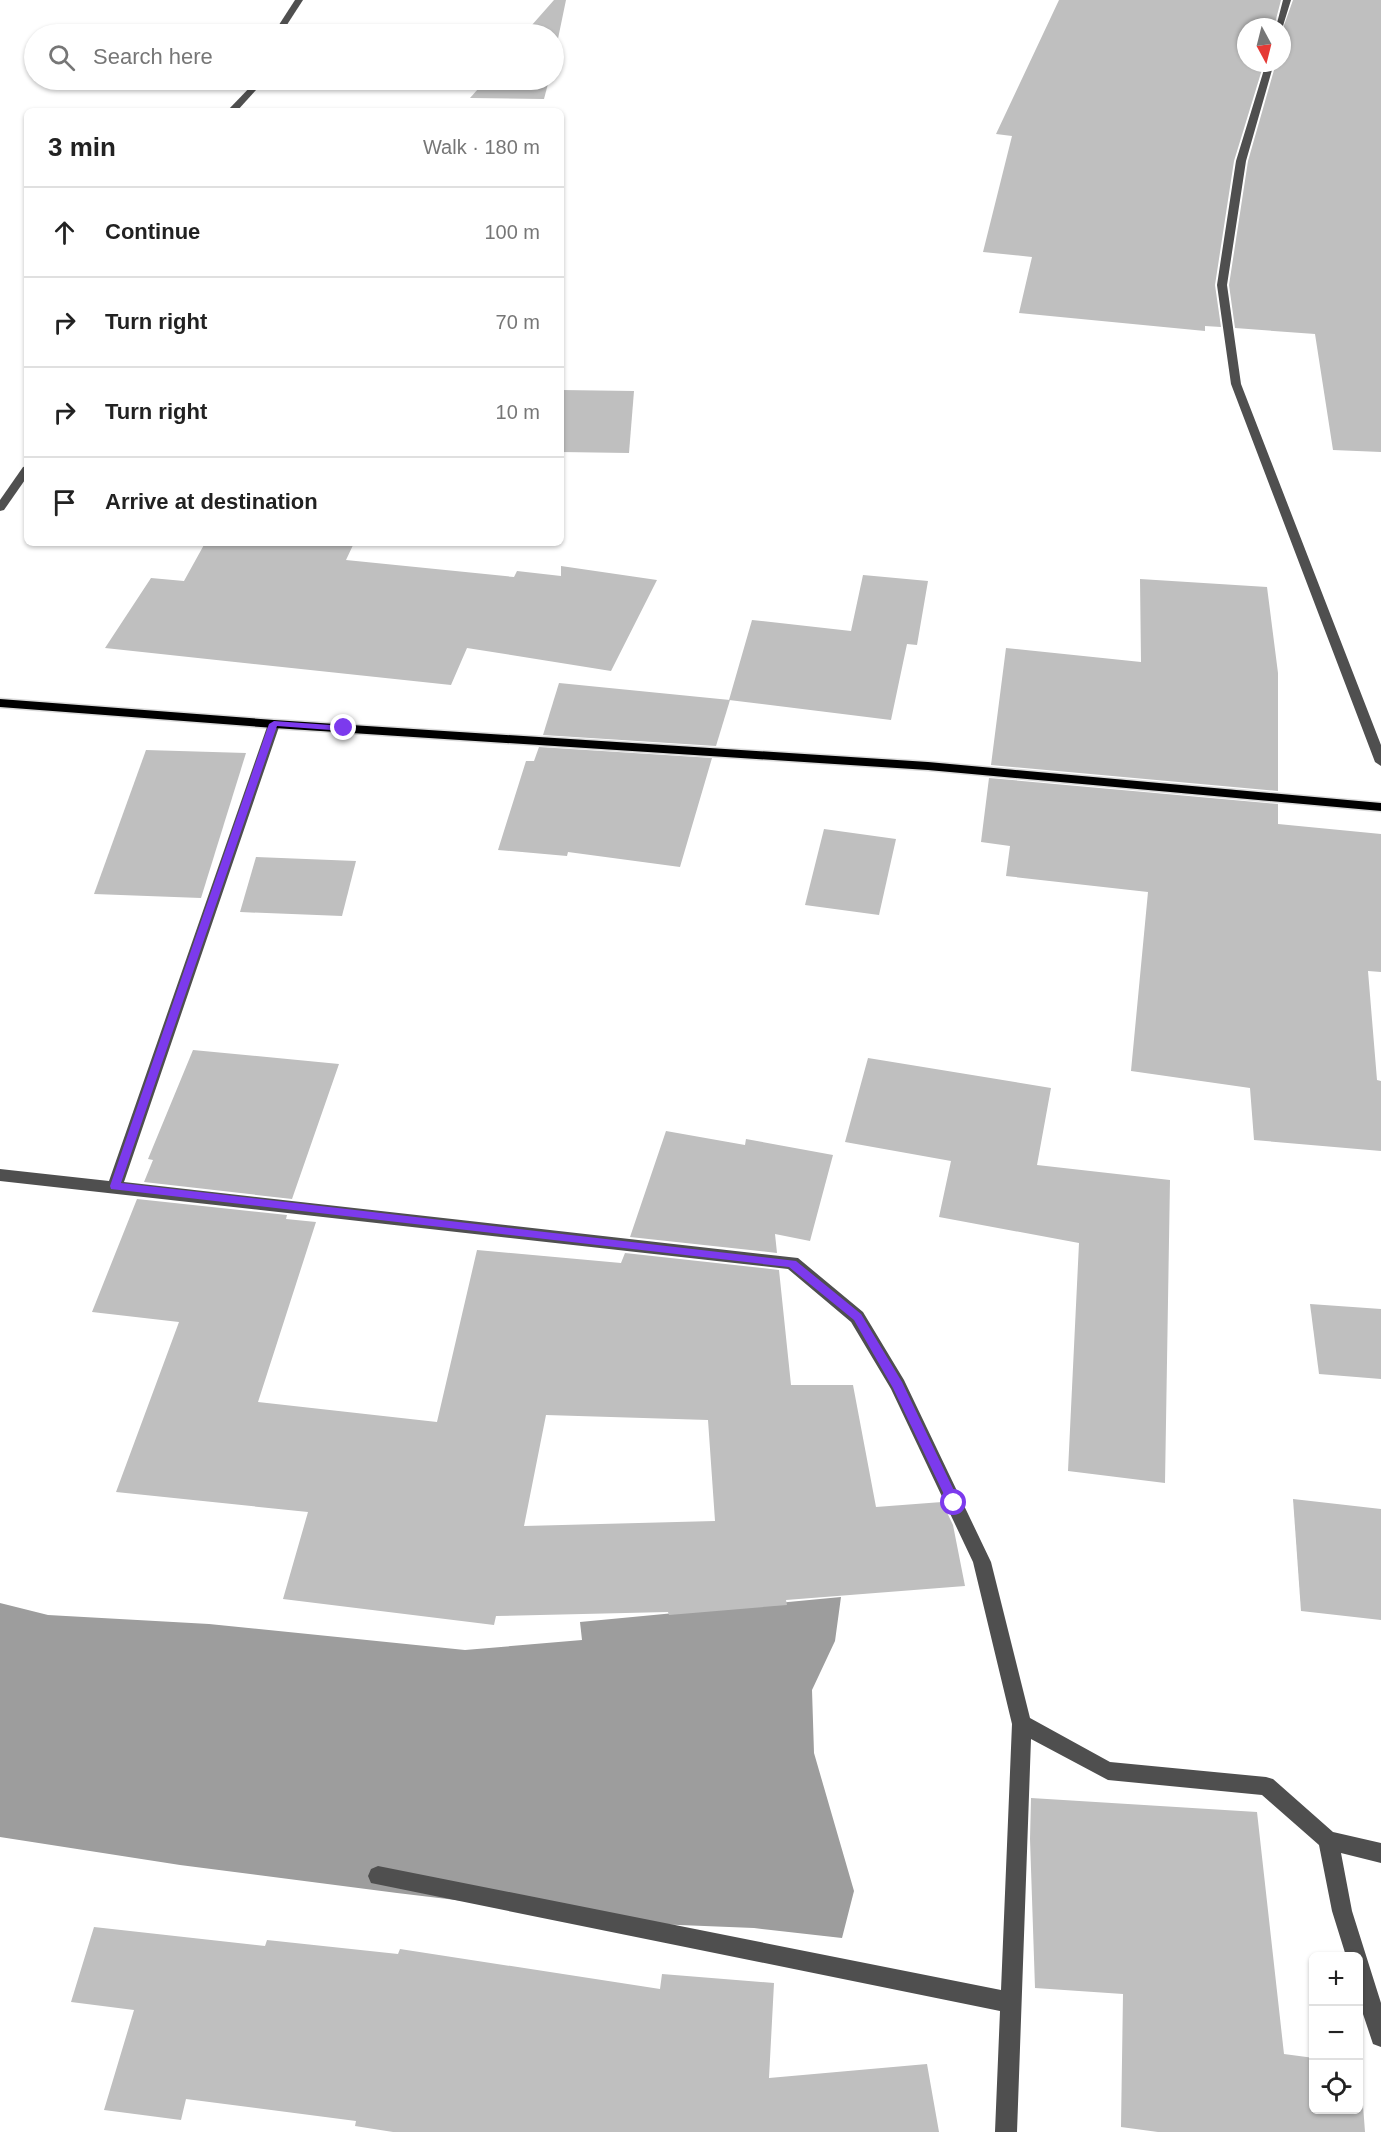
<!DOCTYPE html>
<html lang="en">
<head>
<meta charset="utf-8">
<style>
	body { margin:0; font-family:Helvetica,sans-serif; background:#f6f6f6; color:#222 }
	.controls { position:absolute; right:18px; bottom:18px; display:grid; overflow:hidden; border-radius:9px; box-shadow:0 2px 4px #0004 }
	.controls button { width:54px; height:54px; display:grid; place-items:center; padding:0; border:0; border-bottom:2px solid #e0e0e0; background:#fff; color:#222; font:30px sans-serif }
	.compass { position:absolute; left:1237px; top:18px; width:54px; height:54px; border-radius:50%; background:#fff; box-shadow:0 2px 4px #0004; rotate:173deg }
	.stop { position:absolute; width:18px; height:18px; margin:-14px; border:4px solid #7c3aed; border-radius:50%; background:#fff }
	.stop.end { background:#7c3aed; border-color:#fff; box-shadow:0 2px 6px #0008 }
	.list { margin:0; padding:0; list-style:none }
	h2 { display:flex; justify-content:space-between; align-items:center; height:78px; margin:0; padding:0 24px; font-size:26px }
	h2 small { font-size:20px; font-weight:400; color:#767676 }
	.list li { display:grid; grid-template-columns:39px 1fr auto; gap:18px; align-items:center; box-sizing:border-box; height:90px; padding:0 24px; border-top:2px solid #e0e0e0 }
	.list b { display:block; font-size:22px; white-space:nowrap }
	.list em { font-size:20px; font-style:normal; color:#767676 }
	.icon { flex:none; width:33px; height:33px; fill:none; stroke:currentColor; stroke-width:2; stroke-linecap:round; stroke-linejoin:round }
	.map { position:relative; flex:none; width:1381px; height:2132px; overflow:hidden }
	.search { position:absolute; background:#fff; box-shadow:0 2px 4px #0004; left:24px; top:24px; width:540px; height:66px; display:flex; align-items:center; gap:15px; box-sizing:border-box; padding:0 21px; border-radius:33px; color:#767676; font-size:22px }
	.panel { position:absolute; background:#fff; box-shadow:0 2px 4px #0004; left:24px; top:108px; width:540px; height:438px; border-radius:9px }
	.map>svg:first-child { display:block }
	.water { fill:#9d9d9d }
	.building { fill:#bfbfbf; fill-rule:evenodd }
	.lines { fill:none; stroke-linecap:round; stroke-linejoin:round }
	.major-casing { stroke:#dbdbdb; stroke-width:3 }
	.minor { fill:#4f4f4f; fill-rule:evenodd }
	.major { fill:#000; fill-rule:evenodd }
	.route { fill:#7c3aed }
</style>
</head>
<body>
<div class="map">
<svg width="1381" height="2132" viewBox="0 0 1381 2132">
	<rect width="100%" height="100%" fill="#fff"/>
	<path class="water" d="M841,1597L835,1641L812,1690L814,1753L854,1891L842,1938L754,1928L655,1924L397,1893L180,1865L0,1837V1603L48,1615L209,1624L465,1650L582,1640L580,1622Z"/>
	<g class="building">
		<path d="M554,0H566L554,58V34H524Z"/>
		<path d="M1059,0H1281L1274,27H1246V63H1264L1234,161L1215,285L1221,327L1205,326V331L1019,313L1032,257L983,252L1012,136L996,134Z"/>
		<path d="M1293,0H1381V452L1333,450L1315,334L1235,328L1229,285L1248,161L1276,63H1282V31Z"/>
		<path d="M486,80H549L544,99L470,98Z"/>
		<path d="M561,390L634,391L629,453L561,452Z"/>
		<path d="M205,543H354L346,560L514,577L517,571L561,576V566L657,580L611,671L467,648L451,685L105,648L151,578L184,581Z"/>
		<path d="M863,575L928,581L917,645L907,644L891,720L729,700L752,620L851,631Z"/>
		<path d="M1140,579L1267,587L1278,673V791L991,765L1006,648L1141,662Z"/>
		<path d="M559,683L730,700L716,746L543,735Z"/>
		<path d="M539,747L712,758L680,867L568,852L567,856L498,850L526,761H534Z"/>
		<path d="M146,750L246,753L201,898L94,894Z"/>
		<path d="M989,778L1278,804V824L1381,834V972L1368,971L1377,1080L1381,1081V1151L1254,1140L1250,1088L1131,1071L1148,892L1006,876L1010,846L981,842Z"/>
		<path d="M824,829L896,839L879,915L805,905Z"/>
		<path d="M256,857L356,861L342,916L240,912Z"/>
		<path d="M193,1050L339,1064L292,1199L144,1182L153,1160L148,1159Z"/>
		<path d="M868,1058L1051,1088L1037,1165L1170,1180L1165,1483L1068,1471L1079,1243L939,1217L951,1161L845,1142Z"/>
		<path d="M666,1131L745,1145L746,1139L833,1155L810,1241L775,1234L777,1253L630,1237Z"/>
		<path d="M137,1199L287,1215L286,1219L316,1222L258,1402L437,1422L477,1250L621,1263L625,1253L779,1270L791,1385H853L876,1507L942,1502L953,1525L965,1586L786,1600L787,1605L669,1615L668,1612L496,1616L494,1625L283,1599L308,1512L116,1492L179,1322L92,1312ZM546,1415L708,1420L715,1521L524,1526Z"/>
		<path d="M1310,1304L1381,1309V1379L1319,1374Z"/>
		<path d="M1293,1499L1381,1509V1620L1301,1611Z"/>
		<path d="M1031,1798L1257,1812L1284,2054L1314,2058V2109H1359L1360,2064L1365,2132H1158L1121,2127L1123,1994L1035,1988L1030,1839Z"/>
		<path d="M94,1927L265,1946L267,1940L398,1954L400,1949L660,1989L662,1974L774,1983L769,2078L927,2064L939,2132H393L355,2126L356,2121L186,2099L181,2120L104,2110L134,2010L71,2002Z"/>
	</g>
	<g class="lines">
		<g class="major-casing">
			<path id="major" d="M0,699L274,720L928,762L1381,803V811L928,770L274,728L0,707Z"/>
		</g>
		<g class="minor">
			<path d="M295,0H303L281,34H273Z"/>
			<path d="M1283,0H1291L1282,29V27H1276Z"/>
			<path d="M1266,63H1274L1246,161L1227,285L1241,384L1381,745V766L1375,762L1231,384L1217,285L1236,161Z"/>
			<path d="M257,80H265L237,111H227Z"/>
			<path d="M27,466V477L4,510L0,511V500L23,467Z"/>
			<path d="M274,720L280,724L124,1182L798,1258L863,1312L904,1380L991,1562L1030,1718L1110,1762L1266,1777L1273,1779L1333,1832L1381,1843V1863L1341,1853L1352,1911L1381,2003V2047L1373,2044L1358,1999V1956H1346L1332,1911L1319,1845L1262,1795L1108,1780L1031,1739L1017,2132H995L1000,2011L371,1883L368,1876L371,1869L378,1866L1001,1990L1012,1724L973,1562L891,1389L851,1322L788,1269L0,1181V1169L109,1181L268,724Z"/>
		</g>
		<use href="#major" class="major"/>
	</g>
	<path class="route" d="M274,721L344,726L348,728L344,731L277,726L121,1183L796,1261L861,1314L902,1382L960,1503L958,1507H950L893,1388L854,1320L789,1267L111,1189L110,1186L269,724Z"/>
</svg>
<div class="controls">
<button>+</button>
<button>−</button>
<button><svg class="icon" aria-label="locate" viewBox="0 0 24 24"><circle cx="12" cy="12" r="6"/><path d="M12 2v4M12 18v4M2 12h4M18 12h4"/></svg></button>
</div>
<svg class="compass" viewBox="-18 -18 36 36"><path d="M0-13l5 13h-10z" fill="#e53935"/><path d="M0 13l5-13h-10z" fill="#767676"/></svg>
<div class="stop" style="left:954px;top:1503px"></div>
<div class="stop end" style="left:344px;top:728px"></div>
<div class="search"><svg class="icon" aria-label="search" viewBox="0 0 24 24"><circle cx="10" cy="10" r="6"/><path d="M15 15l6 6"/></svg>Search here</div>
<section class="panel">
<h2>3 min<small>Walk · 180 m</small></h2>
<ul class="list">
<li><svg class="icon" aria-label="ahead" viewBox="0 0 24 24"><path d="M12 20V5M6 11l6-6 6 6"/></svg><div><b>Continue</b></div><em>100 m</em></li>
<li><svg class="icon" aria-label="right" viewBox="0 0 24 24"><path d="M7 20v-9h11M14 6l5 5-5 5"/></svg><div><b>Turn right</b></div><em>70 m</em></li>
<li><svg class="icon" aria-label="right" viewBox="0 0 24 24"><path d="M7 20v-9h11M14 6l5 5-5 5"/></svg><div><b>Turn right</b></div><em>10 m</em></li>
<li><svg class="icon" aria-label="arrive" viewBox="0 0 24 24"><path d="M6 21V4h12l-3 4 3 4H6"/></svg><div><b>Arrive at destination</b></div></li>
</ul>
</section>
</div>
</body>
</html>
